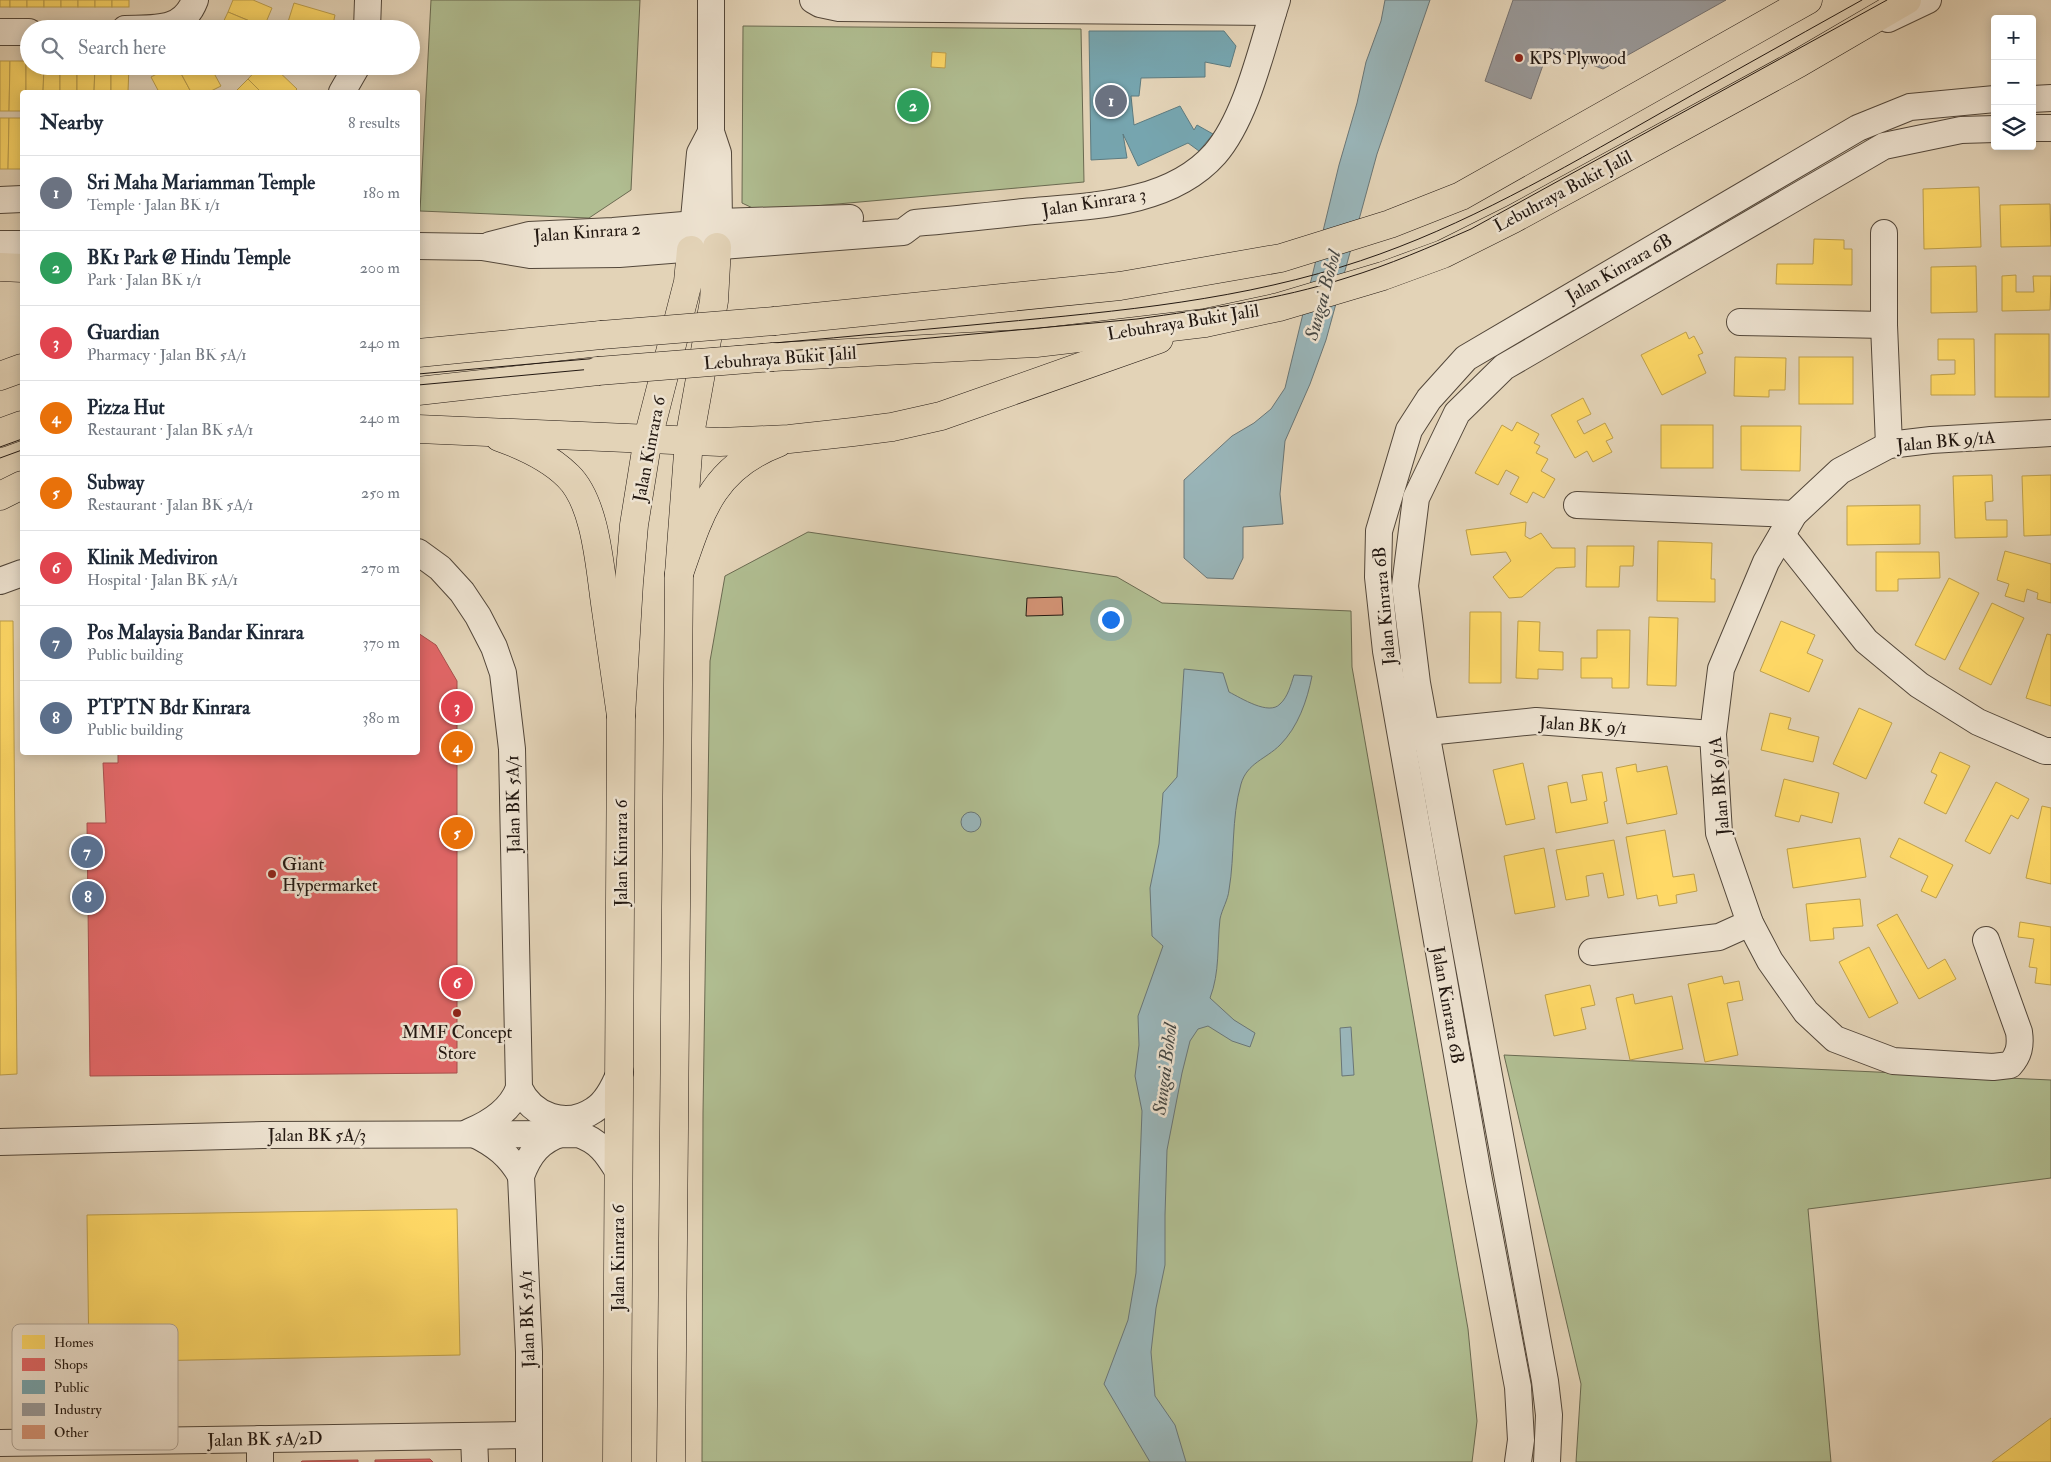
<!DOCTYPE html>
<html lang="en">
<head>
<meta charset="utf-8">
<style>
	body { margin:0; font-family:"IM FELL Double Pica",serif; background:#f6f6f7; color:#1f2937 }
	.controls { position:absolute; right:15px; top:15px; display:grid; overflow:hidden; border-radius:5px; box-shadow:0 2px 12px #0003 }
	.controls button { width:45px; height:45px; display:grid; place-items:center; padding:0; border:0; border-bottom:1px solid #e0e1e3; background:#fff; color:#1f2937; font:25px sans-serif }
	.you { position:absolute; left:1110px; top:619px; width:18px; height:18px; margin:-12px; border:4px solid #fff; border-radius:50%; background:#1a73e8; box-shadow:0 0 0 8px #1a73e833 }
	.badge { display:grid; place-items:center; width:32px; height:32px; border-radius:50%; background:#0b8043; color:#fff; font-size:16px; font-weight:700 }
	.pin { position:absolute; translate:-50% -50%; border:2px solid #fff; box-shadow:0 1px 5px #0006 }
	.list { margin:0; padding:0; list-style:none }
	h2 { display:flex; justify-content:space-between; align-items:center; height:65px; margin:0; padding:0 20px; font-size:21px }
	h2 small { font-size:16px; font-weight:400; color:#747a83 }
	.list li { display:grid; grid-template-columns:32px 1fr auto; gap:15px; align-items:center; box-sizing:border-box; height:75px; padding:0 20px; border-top:1px solid #e0e1e3 }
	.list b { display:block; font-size:19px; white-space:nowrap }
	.list p { margin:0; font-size:16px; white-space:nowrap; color:#747a83 }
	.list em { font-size:16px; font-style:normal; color:#747a83 }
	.icon { flex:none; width:28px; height:28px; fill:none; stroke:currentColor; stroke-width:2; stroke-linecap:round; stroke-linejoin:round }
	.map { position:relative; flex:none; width:2051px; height:1462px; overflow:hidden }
	.search { position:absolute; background:#fff; box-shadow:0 2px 12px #0003; left:20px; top:20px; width:400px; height:55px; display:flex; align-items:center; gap:12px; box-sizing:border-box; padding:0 18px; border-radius:28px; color:#747a83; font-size:19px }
	.panel { position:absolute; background:#fff; box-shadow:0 2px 12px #0003; left:20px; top:90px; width:400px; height:665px; border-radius:5px }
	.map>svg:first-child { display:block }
	.green { fill:#b0bd91; stroke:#6a6a51 }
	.water { fill:#99b5b9; stroke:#6a7676 }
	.homes { fill:#ffd966; stroke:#bd9f4c }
	.shops { fill:#e06666; stroke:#a74f4c }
	.public { fill:#76a5af; stroke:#5d7b80 }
	.industry { fill:#999; stroke:#767270 }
	.building { fill:#d49476; stroke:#231811 }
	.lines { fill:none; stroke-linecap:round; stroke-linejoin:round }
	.minor-casing { stroke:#53473a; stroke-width:28 }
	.major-casing { stroke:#231811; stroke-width:29 }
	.highway-casing { stroke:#231811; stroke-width:29 }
	.minor { stroke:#ede2d0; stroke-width:26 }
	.major { stroke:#e3d3b7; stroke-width:28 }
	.highway { stroke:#e3d3b7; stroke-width:28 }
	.tram { stroke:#231811; stroke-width:1 }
	.highway-bridge-casing { stroke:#231811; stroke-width:29; stroke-linecap:butt }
	.highway-bridge { stroke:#e3d3b7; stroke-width:28 }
	.poi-dot { fill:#8f2418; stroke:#ede2d0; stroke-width:2 }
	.labels { text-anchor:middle; stroke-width:5; stroke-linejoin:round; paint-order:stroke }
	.poi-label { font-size:18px; fill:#231811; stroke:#ede2d0; text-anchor:start }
	.street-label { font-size:18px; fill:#231811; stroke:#ede2d0 }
	.water-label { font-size:19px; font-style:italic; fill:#464743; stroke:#ede2d0 }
	.key { fill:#ede2d0; stroke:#b0a597; stroke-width:1 }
	.key-label { font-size:14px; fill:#231811 }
</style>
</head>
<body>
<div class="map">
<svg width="2051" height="1462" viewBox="0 0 2051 1462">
	<rect width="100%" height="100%" fill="#e3d3b7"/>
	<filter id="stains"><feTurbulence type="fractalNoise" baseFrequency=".004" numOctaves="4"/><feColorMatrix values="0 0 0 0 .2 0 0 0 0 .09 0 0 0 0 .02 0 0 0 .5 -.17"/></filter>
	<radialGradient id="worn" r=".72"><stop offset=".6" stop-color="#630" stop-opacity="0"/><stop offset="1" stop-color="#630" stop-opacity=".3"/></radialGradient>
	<g class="green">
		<path d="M431,0H640L631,190L589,218L420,211Z"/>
		<path d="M743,26L1081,29L1084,182L759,211L742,203Z"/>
		<path d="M808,532L1117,577L1162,603L1351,611L1352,667L1468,1329L1477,1421L1472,1462H702L703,1113L710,661L725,576Z"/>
		<path d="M1504,1055L2051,1080V1178L1808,1209L1831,1462H1576L1581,1384Z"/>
	</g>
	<g class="water">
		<path d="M1385,0H1430L1377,154L1326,340L1310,384L1285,441L1280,494L1283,524L1243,527V558L1233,579L1207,578L1184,558V480L1232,436L1254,423L1271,409L1285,388L1339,165L1357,103L1366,62L1381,21Z"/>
		<path d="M1184,669L1223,673L1229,692C1241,698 1269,716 1280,704C1288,697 1291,684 1294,675L1312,676C1307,701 1298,727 1280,745C1266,759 1247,763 1241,784C1231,819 1235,855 1229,890C1228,900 1222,909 1220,919C1217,946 1220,972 1210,998L1234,1020L1255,1033L1250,1047L1232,1041L1208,1026L1198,1029L1190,1041L1182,1073L1167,1150L1165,1215V1265L1156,1308L1151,1352L1155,1396L1175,1425L1186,1462H1150L1104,1384L1128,1320L1136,1273L1142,1111L1135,1076L1139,1045L1138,1016L1163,946L1152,936L1150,888L1159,844L1163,793L1177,777Z"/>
		<circle cx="971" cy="822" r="10"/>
		<path d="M1351,1027L1354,1075L1342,1076L1340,1028Z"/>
	</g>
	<g class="homes">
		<rect x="0" y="0" width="10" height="7"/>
		<rect x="10" y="0" width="17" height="7"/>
		<rect x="27" y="0" width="17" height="7"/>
		<rect x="44" y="0" width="17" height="7"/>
		<rect x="61" y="0" width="17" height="7"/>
		<rect x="78" y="0" width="17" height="7"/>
		<rect x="95" y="0" width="17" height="7"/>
		<rect x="112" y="0" width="17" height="7"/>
		<path d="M233,0H253L272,8L264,27L228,12Z"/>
		<path d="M294,3L335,15L332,29H299L287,25Z"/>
		<path d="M228,12L264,27L263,29H220Z"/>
		<path d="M932,52L946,53L945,68L931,67Z"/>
		<path d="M0,61H10L9,111H0Z"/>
		<path d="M10,61H26V92H22V111H9Z"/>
		<path d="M26,61H29V66H44L43,92H26Z"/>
		<path d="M44,66H60V92H43Z"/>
		<rect x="60" y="66" width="17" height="26"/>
		<path d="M77,66H95L94,92H77Z"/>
		<path d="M95,66H111V92H94Z"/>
		<path d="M111,66H129L128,92H111Z"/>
		<path d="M172,66H177L191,92H159L151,77Z"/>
		<path d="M177,66H210L221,86L209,92H191Z"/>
		<path d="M260,66H273L297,89L294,92H261L248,79Z"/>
		<path d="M248,79L261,92H235Z"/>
		<path d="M0,118H9L8,169H0Z"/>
		<path d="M9,118H22V169H8Z"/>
		<path d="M1979,187L1981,247L1924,249L1923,189Z"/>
		<path d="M2050,204L2051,246L2001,247L2000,205Z"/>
		<path d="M1814,239L1844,240V249H1852V285L1776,284L1777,264H1813Z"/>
		<path d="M1976,266L1977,312L1931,313V267Z"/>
		<path d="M2016,275V292H2034L2033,276H2051L2050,310L2002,311V276Z"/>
		<path d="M1686,332L1689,339L1694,336L1703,353L1698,355L1706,373L1662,395L1641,355Z"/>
		<rect x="1995" y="334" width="54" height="63"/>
		<path d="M1938,339H1974L1975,395H1931V375L1955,374V360H1938Z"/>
		<path d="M1735,357L1786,358L1785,390H1769V397L1734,396Z"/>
		<rect x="1799" y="357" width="54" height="47"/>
		<path d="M1583,398L1591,414L1577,421L1584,434L1605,423L1613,438L1606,441L1612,452L1593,462L1587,451L1575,458L1551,415Z"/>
		<path d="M1517,422L1539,434L1534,443L1540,446L1536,453L1548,459L1541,471L1555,479L1544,498L1533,492L1527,503L1510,494L1519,477L1506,470L1498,485L1475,473L1502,425L1512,431Z"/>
		<rect x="1661" y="425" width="52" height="43"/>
		<path d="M1741,426H1801L1800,471L1741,470Z"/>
		<path d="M1992,475L1993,501L1985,502L1986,520H2007V537L1955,538L1953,476Z"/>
		<path d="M2051,475V535L2024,536L2022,476Z"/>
		<path d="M1920,505V544L1847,545V506Z"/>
		<path d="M1526,522L1525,536L1530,539L1541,533L1552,548H1575V567L1556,568L1522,597L1509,598L1493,577L1511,561L1506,552L1471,555L1466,530Z"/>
		<path d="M1658,541L1712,543L1711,579H1715V602L1657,601Z"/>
		<path d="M1587,546H1634L1633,566H1620L1619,587H1586Z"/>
		<path d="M2005,551L2051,564V603L2037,599L2038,593L2027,589L2024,602L2005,596L2009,584L1997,580Z"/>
		<path d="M1876,552H1939L1940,578L1898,579V591H1876Z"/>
		<path d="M1949,578L1979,593L1945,660L1915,645Z"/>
		<path d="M1992,603L2024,618L1991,685L1959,669Z"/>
		<path d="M1470,612H1501V683H1469Z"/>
		<path d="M1649,617L1678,618L1676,686L1647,685Z"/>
		<path d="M0,621H13L17,1074L0,1075Z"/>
		<path d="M1518,621L1540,622L1539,651L1563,652V670L1538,669V679L1516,678Z"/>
		<path d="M1781,621L1815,635L1807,653L1823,660L1809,692L1760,671Z"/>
		<path d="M1597,630H1630L1629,688H1612V678H1581V658H1597Z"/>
		<path d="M2047,634L2051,635V706L2026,698Z"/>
		<path d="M1859,708L1892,723L1866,779L1833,764Z"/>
		<path d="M1770,713L1791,718L1788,729L1819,737L1813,762L1761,750Z"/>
		<path d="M1940,752L1970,766L1946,814L1924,803L1937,775L1931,772Z"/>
		<path d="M1523,763L1535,819L1506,825L1493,770Z"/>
		<path d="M1636,764L1637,772L1667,766L1677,814L1627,824L1616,768Z"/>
		<path d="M1602,772L1607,801L1604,802L1608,823L1556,833L1548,786L1567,782L1571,803L1587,800L1582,775Z"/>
		<path d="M1784,779L1839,793L1832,823L1801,815L1799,822L1775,816Z"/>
		<path d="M1996,782L2029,799L2018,819L2011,815L1990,854L1965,841Z"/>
		<path d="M2042,806L2051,808V884L2026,878Z"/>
		<path d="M1665,830L1673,877L1694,874L1697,891L1676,895L1677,903L1659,906L1657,895L1637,899L1626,837Z"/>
		<path d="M1860,838L1866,877L1793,888L1787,849Z"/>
		<path d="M1899,838L1953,865L1936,898L1921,891L1928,876L1890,857Z"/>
		<path d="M1614,840L1624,895L1608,898L1603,873L1586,876L1589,896L1566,900L1556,850Z"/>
		<path d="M1544,848L1555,907L1515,914L1504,856Z"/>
		<path d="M1860,899L1863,926L1833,928L1834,939L1810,941L1806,904Z"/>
		<path d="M1897,914L1928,969L1945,959L1956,979L1919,999L1877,925Z"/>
		<path d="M2020,922L2051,927V985L2035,983L2037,968L2029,967L2034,939L2018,937Z"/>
		<path d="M1869,947L1898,1003L1869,1018L1839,962Z"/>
		<path d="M1722,976L1724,984L1739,981L1743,1000L1727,1003L1738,1055L1705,1062L1688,984Z"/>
		<path d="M1590,985L1595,1005L1581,1008L1586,1029L1554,1036L1545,995Z"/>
		<path d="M1633,994L1635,1004L1672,996L1683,1049L1630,1060L1616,998Z"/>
		<path d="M457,1209L460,1355L89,1362L87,1215Z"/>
		<path d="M2051,1418V1462H1992Z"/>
	</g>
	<g class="shops">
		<path d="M418,633L436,645L457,681V1073L90,1076L87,823H106L103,763H118V752H418Z"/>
		<path d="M430,1459L433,1462H375V1460Z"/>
		<path d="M358,1460V1462H301L302,1461Z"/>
	</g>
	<path class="public" d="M1089,31H1224L1236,46L1230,67L1205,62V77L1141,78L1139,96H1131L1134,125L1180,106L1194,130L1197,125L1213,134L1199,151L1188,143L1138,166L1123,134L1127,158L1091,160Z"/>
	<path class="industry" d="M1513,0H1726L1603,69L1549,48L1531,99L1485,81Z"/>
	<path class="building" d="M1062,597L1063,615L1026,616L1027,598Z"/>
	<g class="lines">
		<g class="minor-casing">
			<g id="minor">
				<path d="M711,0V132L718,153L719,222L718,239"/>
				<path d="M813,0L820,4L839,8L1273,12"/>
				<path d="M1888,19L1928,0"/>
				<path d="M125,29C155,28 183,32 195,0"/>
				<path d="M367,29L368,0"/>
				<path d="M0,32H29"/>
				<path d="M342,92L357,66"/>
				<path d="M2032,99L2051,98"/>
				<path d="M2032,128H2051"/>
				<path d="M0,200L22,199"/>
				<path d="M1884,233V325L1889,445"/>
				<path d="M692,241L700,153L711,132"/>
				<path d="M0,244H22"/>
				<path d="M490,245L529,235L613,231L719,222L850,218"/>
				<path d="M418,246L482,247L530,255L619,254L903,232L915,223C951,220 988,216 1024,212C1088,206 1169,206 1215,154C1247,117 1262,46 1277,0"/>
				<path d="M1740,322L1884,325"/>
				<path d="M1577,505L1794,514"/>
				<path d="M1782,535L1866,641L1919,685L1978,722L2045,751H2051"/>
				<path d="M418,552L440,568L462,592L478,616L494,647L503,673L512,749L519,1088C532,1116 566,1129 594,1110C607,1102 614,1087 620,1072"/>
				<path d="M0,581L22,573"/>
				<path d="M1408,734L1536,721L1713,734"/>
				<path d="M1986,940L2019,1032C2021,1046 2019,1055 2010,1065L1993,1067L1893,1061L1835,1039L1806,1012L1770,961L1750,923L1719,833L1713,734L1721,669L1766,562L1794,514L1840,471L1889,445L1931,440L2051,433"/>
				<path d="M1592,952L1719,937L1750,923"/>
				<path d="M469,1132C491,1123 511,1110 519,1088"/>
				<path d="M474,1134C495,1144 510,1156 521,1176"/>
				<path d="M0,1142L263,1135L578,1134C599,1141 607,1153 618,1171"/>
				<path d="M474,1436L475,1462"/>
				<path d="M260,1439V1462"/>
				<path d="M0,1443L529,1435"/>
				<path d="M529,1462V1352L521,1176C529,1154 540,1140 563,1133"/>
				<path d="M1518,1462L1521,1440L1518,1387L1479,1180L1386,651L1378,577L1379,531L1409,430L1429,399L1466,358L1858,128L1910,107L1995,99"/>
				<path d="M1547,1462L1549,1415L1545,1381L1417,683L1405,586L1416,498L1457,413L1504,367L1884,146L1961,130L1995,129"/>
			</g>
		</g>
		<g class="major-casing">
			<g id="major">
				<path d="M617,1462L621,716L629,583L634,525L648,438L688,282L691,250"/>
				<path d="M671,1462L679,574L689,440L714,301L717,247"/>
			</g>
		</g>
		<g class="highway-casing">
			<g id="highway">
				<path d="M0,267L22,268"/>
				<path d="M775,321L1120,286L1281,258L1390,224L1461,196L1808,0"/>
				<path d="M418,353L601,335"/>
				<path d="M773,357L1036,343L1205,323L1279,307L1383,276L1443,254L1513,219L1799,63L1907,0"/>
				<path d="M0,376L22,368"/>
				<path d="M418,391L598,371"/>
				<path d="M418,429L720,442L789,439L853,432L892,427L941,416L1159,339"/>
				<path d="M0,433L22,425"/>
				<path d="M499,437C524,446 549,457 568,476C597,504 600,572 606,610C611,645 616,681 621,716"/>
				<path d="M0,496L22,485"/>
				<path d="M679,574C700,513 712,468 778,443"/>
			</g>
		</g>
		<use href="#minor" class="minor"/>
		<use href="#major" class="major"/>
		<use href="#highway" class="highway"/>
		<g class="tram">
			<path d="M418,374C602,357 787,343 972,325C1096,313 1221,304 1341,267C1446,235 1541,181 1636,127C1711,84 1787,42 1862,0"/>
			<path d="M418,385L1137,319C1207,309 1278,300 1346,278C1389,265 1430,247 1471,229L1887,0"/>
			<path d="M0,447L22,439"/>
			<path d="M0,458L22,450"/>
		</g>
		<g class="highway-bridge-casing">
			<g id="highway-bridge">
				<path d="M601,335L775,321"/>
				<path d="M598,371L773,357"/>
			</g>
		</g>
		<use href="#highway-bridge" class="highway-bridge"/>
	</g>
	<g class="poi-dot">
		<circle cx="1519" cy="58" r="5"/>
		<circle cx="272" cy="874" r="5"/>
		<circle cx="457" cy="1013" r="5"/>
	</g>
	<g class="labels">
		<g class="poi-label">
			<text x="1529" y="64">KPS Plywood</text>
			<text x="282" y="870">Giant<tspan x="282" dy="21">Hypermarket</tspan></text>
			<text x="457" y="1038" text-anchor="middle">MMF Concept<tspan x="457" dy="21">Store</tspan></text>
		</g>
		<g class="street-label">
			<text transform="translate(1563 191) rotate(-28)" y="6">Lebuhraya Bukit Jalil</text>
			<text transform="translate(1094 202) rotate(-9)" y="6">Jalan Kinrara 3</text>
			<text transform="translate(587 232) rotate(-4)" y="6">Jalan Kinrara 2</text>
			<text transform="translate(1619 268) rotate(-30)" y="6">Jalan Kinrara 6B</text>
			<text transform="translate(1183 322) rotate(-9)" y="6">Lebuhraya Bukit Jalil</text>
			<text transform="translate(780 358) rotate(-4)" y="6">Lebuhraya Bukit Jalil</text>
			<text transform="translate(1946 441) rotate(-5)" y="6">Jalan BK 9/1A</text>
			<text transform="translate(649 449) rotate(-79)" y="6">Jalan Kinrara 6</text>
			<text transform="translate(1384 606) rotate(-95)" y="6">Jalan Kinrara 6B</text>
			<text transform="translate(1583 725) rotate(4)" y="6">Jalan BK 9/1</text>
			<text transform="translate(1719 786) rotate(-95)" y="6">Jalan BK 9/1A</text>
			<text transform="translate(513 804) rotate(-91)" y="6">Jalan BK 5A/1</text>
			<text transform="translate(621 853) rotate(-90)" y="6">Jalan Kinrara 6</text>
			<text transform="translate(1448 1005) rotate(80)" y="6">Jalan Kinrara 6B</text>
			<text x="317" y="1141">Jalan BK 5A/3</text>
			<text transform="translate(618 1258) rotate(-90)" y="6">Jalan Kinrara 6</text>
			<text transform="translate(527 1319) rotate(-92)" y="6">Jalan BK 5A/1</text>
			<text transform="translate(265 1439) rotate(-1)" y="6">Jalan BK 5A/2D</text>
		</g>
		<g class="water-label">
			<text transform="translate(1322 295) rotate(-75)" y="7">Sungai Bohol</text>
			<text transform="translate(1164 1069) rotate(-83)" y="7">Sungai Bohol</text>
		</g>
	</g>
	<rect x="12" y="1324" width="166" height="126" rx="8" class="key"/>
	<rect x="22" y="1335" width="23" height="14" fill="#ffd966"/>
	<rect x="22" y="1358" width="23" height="13" fill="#e06666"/>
	<rect x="22" y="1380" width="23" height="14" fill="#76a5af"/>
	<rect x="22" y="1403" width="23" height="13" fill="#999"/>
	<rect x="22" y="1425" width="23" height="14" fill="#d49476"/>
	<g class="key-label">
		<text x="54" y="1347">Homes</text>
		<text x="54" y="1369">Shops</text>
		<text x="54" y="1392">Public</text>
		<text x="54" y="1414">Industry</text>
		<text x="54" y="1437">Other</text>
	</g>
	<rect width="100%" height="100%" filter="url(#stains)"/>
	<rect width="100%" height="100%" fill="url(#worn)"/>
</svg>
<div class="controls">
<button>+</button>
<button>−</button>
<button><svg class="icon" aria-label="layers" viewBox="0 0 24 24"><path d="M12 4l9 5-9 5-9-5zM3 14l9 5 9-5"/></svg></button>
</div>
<div class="you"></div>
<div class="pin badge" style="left:1111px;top:101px;background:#6b7280">1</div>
<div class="pin badge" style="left:913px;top:106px;background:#2e9e5b">2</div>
<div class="pin badge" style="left:457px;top:707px;background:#e0444e">3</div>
<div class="pin badge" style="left:457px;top:747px;background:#e8710a">4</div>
<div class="pin badge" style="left:457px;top:833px;background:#e8710a">5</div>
<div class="pin badge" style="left:457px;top:983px;background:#e0444e">6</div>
<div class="pin badge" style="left:87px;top:852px;background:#5c6f8a">7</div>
<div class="pin badge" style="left:88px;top:897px;background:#5c6f8a">8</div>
<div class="search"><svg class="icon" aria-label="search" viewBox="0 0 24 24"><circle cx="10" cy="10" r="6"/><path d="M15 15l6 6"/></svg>Search here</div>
<section class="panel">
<h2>Nearby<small>8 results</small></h2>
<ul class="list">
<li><span class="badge" style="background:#6b7280">1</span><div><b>Sri Maha Mariamman Temple</b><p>Temple · Jalan BK 1/1</p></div><em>180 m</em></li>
<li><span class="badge" style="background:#2e9e5b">2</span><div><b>BK1 Park @ Hindu Temple</b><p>Park · Jalan BK 1/1</p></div><em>200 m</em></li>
<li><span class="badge" style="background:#e0444e">3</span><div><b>Guardian</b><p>Pharmacy · Jalan BK 5A/1</p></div><em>240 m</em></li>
<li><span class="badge" style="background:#e8710a">4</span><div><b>Pizza Hut</b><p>Restaurant · Jalan BK 5A/1</p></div><em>240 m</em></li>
<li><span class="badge" style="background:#e8710a">5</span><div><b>Subway</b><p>Restaurant · Jalan BK 5A/1</p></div><em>250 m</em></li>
<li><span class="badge" style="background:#e0444e">6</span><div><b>Klinik Mediviron</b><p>Hospital · Jalan BK 5A/1</p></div><em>270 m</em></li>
<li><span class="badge" style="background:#5c6f8a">7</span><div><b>Pos Malaysia Bandar Kinrara</b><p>Public building</p></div><em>370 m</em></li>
<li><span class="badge" style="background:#5c6f8a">8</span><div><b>PTPTN Bdr Kinrara</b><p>Public building</p></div><em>380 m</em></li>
</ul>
</section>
</div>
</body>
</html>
